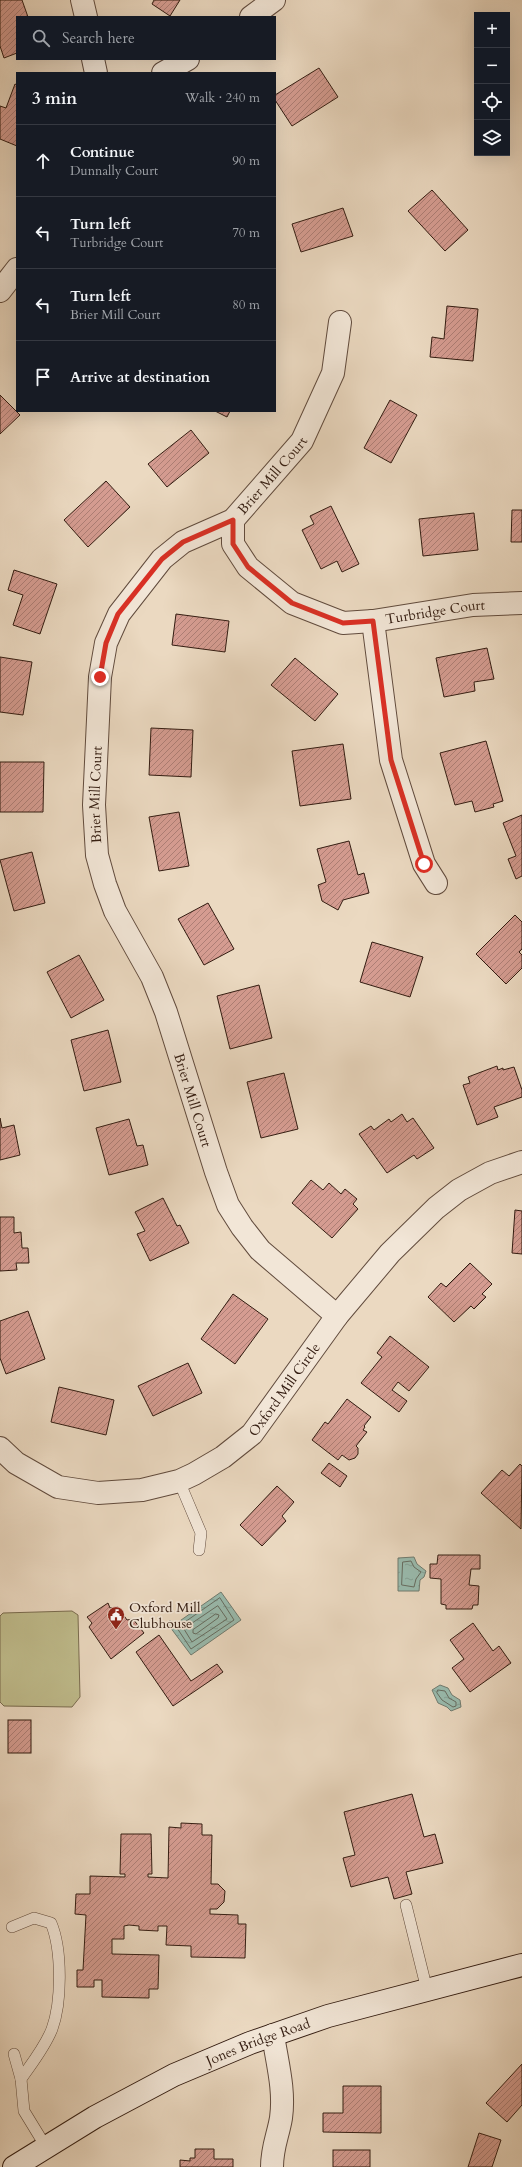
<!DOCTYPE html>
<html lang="en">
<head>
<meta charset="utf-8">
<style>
	body { margin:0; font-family:Cardo,serif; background:#20242c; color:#f1f3f6 }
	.controls { position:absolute; right:12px; top:12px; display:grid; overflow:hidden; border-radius:0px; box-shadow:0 4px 16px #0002 }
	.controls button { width:36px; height:36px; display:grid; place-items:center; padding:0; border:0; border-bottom:1px solid #363941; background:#171b24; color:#f1f3f6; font:20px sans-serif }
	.stop { position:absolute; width:12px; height:12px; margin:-9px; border:3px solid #d93025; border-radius:50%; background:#fff }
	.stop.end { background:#d93025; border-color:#fff; box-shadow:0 1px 4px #0008 }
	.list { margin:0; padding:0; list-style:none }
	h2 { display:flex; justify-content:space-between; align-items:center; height:52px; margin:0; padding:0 16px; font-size:17px }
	h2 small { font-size:13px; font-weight:400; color:#9ea1a6 }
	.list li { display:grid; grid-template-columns:26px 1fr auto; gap:12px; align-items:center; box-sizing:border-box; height:72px; padding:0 16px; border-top:1px solid #363941 }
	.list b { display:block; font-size:15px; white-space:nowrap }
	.list p { margin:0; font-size:13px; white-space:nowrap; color:#9ea1a6 }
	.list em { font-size:13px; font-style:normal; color:#9ea1a6 }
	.icon { flex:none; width:22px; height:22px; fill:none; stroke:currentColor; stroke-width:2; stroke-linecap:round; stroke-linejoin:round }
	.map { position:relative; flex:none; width:522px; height:2167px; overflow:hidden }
	.search { position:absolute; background:#171b24; box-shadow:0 4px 16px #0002; left:16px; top:16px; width:260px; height:44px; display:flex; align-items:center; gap:10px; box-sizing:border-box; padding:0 14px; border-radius:0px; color:#9ea1a6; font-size:15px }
	.panel { position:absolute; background:#171b24; box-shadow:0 4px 16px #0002; left:16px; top:72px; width:260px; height:340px; border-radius:0px }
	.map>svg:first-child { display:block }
	.garden { fill:#c0bd8d; stroke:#7a6c4f }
	.water { fill:url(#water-ripples); stroke:#707b6f }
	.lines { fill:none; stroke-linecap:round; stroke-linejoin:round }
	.shore { stroke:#666c60; stroke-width:1 }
	.building { fill:url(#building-hatch); stroke:#331c11 }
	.lane-casing { stroke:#614b3d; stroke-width:12 }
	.street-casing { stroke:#614b3d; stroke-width:24 }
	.secondary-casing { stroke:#331c11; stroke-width:24 }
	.lane { stroke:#f2e6d7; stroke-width:11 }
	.street { stroke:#f2e6d7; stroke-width:22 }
	.secondary { stroke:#f2e6d7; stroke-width:22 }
	.route { stroke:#d93025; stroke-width:5 }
	.labels { text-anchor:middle; stroke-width:3.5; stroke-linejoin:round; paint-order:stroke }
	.street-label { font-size:14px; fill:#331c11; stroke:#f2e6d7 }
	.poi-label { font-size:14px; fill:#331c11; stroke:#f2e6d7; text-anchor:start }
</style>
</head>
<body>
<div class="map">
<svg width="522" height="2167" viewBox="0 0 522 2167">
	<defs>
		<pattern id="water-ripples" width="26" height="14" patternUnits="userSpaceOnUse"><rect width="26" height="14" fill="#99bbae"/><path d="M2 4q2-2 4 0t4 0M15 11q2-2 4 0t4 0" fill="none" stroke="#84a095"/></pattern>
		<pattern id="building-hatch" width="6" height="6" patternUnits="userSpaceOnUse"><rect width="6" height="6" fill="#d59c91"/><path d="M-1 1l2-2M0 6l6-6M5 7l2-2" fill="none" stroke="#ad7e75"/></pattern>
	</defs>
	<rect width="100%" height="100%" fill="#ebd9c1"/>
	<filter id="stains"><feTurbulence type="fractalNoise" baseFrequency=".005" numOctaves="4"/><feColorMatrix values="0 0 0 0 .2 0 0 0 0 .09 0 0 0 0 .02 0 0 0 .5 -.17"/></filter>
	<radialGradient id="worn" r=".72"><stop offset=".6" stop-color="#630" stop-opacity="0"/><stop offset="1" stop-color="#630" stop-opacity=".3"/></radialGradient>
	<path class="garden" d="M72,1611L78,1615L80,1697L72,1707L4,1706L0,1702V1616L3,1613Z"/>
	<g class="water">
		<path d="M414,1557L417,1564L426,1571L424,1577L420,1580L419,1591H398V1558Z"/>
		<path d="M221,1592L241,1620L191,1655L167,1623L170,1620L174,1625Z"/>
		<path d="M440,1685L448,1688L452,1695L460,1700L461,1707L451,1711L447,1707L438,1703L432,1690Z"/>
	</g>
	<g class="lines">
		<g class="shore">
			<path d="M403,1562L411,1561L414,1567L421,1572L416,1579L414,1587L402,1585Z"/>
			<path d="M220,1598L234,1620L191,1649L177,1628Z"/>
			<path d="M218,1606L227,1619L192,1642L184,1629Z"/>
			<path d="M216,1614L219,1615L218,1618L196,1634L193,1633V1630Z"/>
			<path d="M438,1690L445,1691L449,1698L456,1702V1706L453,1707L442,1700L437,1693Z"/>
		</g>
	</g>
	<g class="building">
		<path d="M0,0H22L28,17H17V53L4,58L0,46Z"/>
		<path d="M154,0H180L170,16L152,4Z"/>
		<path d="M319,68L338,97L292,126L275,100V95Z"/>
		<path d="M15,84L17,85V146L0,139V106L6,108Z"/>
		<path d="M432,190L468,230L445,251L408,211Z"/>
		<path d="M343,208L353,236L301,252L292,224Z"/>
		<path d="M447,306L478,309L473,361L430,357L432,337L444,339Z"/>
		<path d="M0,395L20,415L0,434Z"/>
		<path d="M390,400L417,415L391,463L364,448Z"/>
		<path d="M215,411H230L227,417Z"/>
		<path d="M191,430L209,453L167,487L148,464Z"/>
		<path d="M106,481L130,507L88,547L64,520Z"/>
		<path d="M331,506L359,564L342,572L337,561L321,569L302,530L314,524L310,516Z"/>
		<path d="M512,510H522V542H511Z"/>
		<path d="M474,513L478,550L423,556L419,519Z"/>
		<path d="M14,570L57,584L40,634L13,625L23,595L8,590Z"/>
		<path d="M176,614L229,621L225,652L172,645Z"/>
		<path d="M487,648L494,679L474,682L475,691L444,697L436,658Z"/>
		<path d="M0,657L32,662L23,715L0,712Z"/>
		<path d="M295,658L338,694L315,721L271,685Z"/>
		<path d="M151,728L193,730L191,777L149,775Z"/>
		<path d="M486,741L503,801L493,804L494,807L475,812L472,801L455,805L440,753Z"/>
		<path d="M343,744L351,799L300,806L292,751Z"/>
		<path d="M0,762H44L43,812H0Z"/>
		<path d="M179,812L189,866L159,871L149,817Z"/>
		<path d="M522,815V876L516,879L508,859L516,856L503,823Z"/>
		<path d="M349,841L358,875L364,873L369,893L343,900L338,910L322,901L318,885L326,882L317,849Z"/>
		<path d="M32,852L45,903L14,911L0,860Z"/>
		<path d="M208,903L234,949L204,965L178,919Z"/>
		<path d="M515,915L522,922V949L519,952L522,955V968L506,984L476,954Z"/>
		<path d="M372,942L423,957L410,997L360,982Z"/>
		<path d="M79,955L104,1000L71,1018L47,972Z"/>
		<path d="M259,985L272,1038L230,1049L217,996Z"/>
		<path d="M108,1030L121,1082L84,1091L71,1040Z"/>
		<path d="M497,1066L498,1070L503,1068V1070L514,1067L522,1090V1097L494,1107L498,1117L477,1125L463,1085L470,1083L468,1077Z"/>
		<path d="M284,1073L298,1129L261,1138L247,1082Z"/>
		<path d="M402,1114L407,1122L413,1118L434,1148L417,1159L414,1155L387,1173L359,1134L371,1126L374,1130L389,1119L391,1122Z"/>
		<path d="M0,1118L2,1128L14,1125L20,1155L0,1160Z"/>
		<path d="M129,1119L137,1146L143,1145L148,1165L109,1175L96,1128Z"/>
		<path d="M311,1180L323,1190L329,1183L341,1194L345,1189L357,1199L353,1204L358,1209L332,1238L292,1203Z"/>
		<path d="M163,1198L177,1226L180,1225L189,1243L150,1261L137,1234L145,1231L135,1212Z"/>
		<path d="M515,1210L522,1211V1254L512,1253Z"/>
		<path d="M0,1217H14V1233L21,1232L22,1248H28L29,1263H16L17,1270L0,1271Z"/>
		<path d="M470,1263L492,1284L482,1294L486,1297L474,1309L471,1306L454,1322L428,1297L441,1283L446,1287Z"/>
		<path d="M233,1294L268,1319L235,1364L201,1339Z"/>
		<path d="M28,1311L45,1359L6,1374L0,1358V1321Z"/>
		<path d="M390,1336L429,1367L409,1391L398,1382L392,1390L407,1401L399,1412L361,1383L382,1357L377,1353Z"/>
		<path d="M188,1363L202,1393L153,1416L138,1386Z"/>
		<path d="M59,1387L114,1400L106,1435L51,1422Z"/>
		<path d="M347,1399L371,1417L364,1426L365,1427L363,1430L367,1432L356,1446L358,1448V1454L355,1458L349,1460L342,1455L338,1460L312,1440L325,1422L328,1424Z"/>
		<path d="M329,1463L347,1476L340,1487L321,1473Z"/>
		<path d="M520,1464L522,1466L521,1529L481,1493L502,1470L509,1476Z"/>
		<path d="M277,1486L294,1502L282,1516L286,1521L262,1546L240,1525Z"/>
		<path d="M438,1555H480V1569H471L469,1585L479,1586L478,1605H473L472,1609H446V1605L441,1604V1579L430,1578V1564H437Z"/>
		<path d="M108,1603L110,1608L118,1607L127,1620L133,1619L144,1633L111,1659L89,1627L92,1623L87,1617Z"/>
		<path d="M473,1623L493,1651L499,1646L511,1663L470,1692L452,1668L464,1659L450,1640Z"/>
		<path d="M159,1635L191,1681L217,1664L223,1672L173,1706L136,1652Z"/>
		<rect x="8" y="1720" width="23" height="33"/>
		<path d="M412,1794L424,1837L435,1834L443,1863L406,1872L412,1894L394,1899L388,1877L351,1887L343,1858L355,1855L344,1812Z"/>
		<path d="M181,1823L202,1824V1835H212L211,1884H218L225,1891L224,1902L217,1909H210V1914L238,1915V1924H246L245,1958L191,1957V1946L166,1945L167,1926H158V1931L139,1930V1926L129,1925L124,1926V1939H112V1954L159,1955L158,1989H149V1998L102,1997V1980H94V1987H77V1970H83L86,1915L75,1914L76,1894H90V1876L125,1877V1874H120L121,1834H151L152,1874H148V1877L168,1878L169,1827L181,1828Z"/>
		<path d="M522,2064V2105L507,2122L486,2103Z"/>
		<path d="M343,2086H381V2133L323,2132V2113H343Z"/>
		<path d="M479,2133L501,2140L492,2167H468Z"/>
		<path d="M195,2149H214V2159H233V2167H180V2160L190,2161V2158H195Z"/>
		<rect x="333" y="2150" width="37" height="17"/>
	</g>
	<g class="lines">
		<g class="lane-casing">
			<g id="lane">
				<path d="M179,1481L201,1533L199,1550"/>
				<path d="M406,1905L427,1990"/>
				<path d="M12,1927L34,1918L51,1923C62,1949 62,2002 52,2029C45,2047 32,2063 21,2079L24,2111L46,2147"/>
				<path d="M14,2054L21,2079"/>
			</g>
		</g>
		<g class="street-casing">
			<g id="street">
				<path d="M82,0L86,17"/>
				<path d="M251,17L274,0"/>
				<path d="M93,59L96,73"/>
				<path d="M163,73L188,59"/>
				<path d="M0,291L17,269"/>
				<path id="s1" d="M233,520V544L248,567L292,603L343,623L373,621L473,605L522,603"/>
				<path d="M373,621L391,760L424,864L436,883"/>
				<path id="s2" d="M337,1316L260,1250L242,1227L228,1205L216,1172L166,1012L152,977L115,911L105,884L97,855L94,805L100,677L106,643L119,614L162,559L183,542L233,520L302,441L333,373L340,322"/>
				<path id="s3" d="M0,1448L16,1463L58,1487L98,1493L142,1490L179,1481L194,1474L223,1457L252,1434L337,1316L390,1253L436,1208L459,1190L490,1173L522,1162"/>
				<path d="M272,2167C272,2147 278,2136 281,2118C285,2090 277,2062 273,2035"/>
			</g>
		</g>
		<g class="secondary-casing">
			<g id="secondary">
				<path id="s4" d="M14,2167L95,2117L174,2075L250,2043L328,2016L522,1965"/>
			</g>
		</g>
		<use href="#lane" class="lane"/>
		<use href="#street" class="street"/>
		<use href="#secondary" class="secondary"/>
	</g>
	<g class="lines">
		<path class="route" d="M100,677L106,643L118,614L162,559L183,542L233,520V544L248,567L292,603L343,623L373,621L391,760L424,864"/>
	</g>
	<defs>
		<g id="civic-pin" transform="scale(0.9)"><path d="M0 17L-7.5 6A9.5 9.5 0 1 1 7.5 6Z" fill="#8f2418" stroke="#f2e6d7"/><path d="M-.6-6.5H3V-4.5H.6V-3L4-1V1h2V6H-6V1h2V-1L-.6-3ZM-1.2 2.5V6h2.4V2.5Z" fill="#fff"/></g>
	</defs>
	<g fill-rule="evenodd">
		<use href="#civic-pin" x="116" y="1615"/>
	</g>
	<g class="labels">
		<g class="street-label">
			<text dy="5" stroke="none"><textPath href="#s2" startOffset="987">Brier Mill Court</textPath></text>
			<text dy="5" stroke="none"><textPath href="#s1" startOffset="256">Turbridge Court</textPath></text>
			<text dy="5" stroke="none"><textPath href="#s2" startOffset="592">Brier Mill Court</textPath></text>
			<text transform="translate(193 1100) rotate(73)" y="5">Brier Mill Court</text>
			<text dy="5" stroke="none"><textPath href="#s3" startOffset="335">Oxford Mill Circle</textPath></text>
			<text dy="5" stroke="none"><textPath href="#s4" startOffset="275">Jones Bridge Road</textPath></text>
		</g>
		<g class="poi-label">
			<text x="129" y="1612">Oxford Mill<tspan x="129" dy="16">Clubhouse</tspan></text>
		</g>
	</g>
	<rect width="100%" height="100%" filter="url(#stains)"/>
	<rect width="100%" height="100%" fill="url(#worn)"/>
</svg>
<div class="controls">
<button>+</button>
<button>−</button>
<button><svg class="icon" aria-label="locate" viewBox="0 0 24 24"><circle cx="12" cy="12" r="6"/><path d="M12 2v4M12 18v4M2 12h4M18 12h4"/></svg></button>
<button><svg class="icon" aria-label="layers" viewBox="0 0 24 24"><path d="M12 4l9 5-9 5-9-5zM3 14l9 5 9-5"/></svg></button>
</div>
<div class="stop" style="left:424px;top:864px"></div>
<div class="stop end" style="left:100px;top:677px"></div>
<div class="search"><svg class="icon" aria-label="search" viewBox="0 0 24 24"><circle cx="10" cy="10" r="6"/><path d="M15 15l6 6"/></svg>Search here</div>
<section class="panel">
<h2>3 min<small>Walk · 240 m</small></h2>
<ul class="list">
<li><svg class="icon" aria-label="ahead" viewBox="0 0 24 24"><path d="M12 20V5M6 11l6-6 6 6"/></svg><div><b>Continue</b><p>Dunnally Court</p></div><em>90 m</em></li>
<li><svg class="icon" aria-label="left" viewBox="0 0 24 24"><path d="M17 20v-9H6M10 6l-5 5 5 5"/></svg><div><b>Turn left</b><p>Turbridge Court</p></div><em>70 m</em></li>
<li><svg class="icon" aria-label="left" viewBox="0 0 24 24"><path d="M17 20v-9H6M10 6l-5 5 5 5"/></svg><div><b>Turn left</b><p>Brier Mill Court</p></div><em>80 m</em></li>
<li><svg class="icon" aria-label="arrive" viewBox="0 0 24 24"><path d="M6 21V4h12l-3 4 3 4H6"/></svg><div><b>Arrive at destination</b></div></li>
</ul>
</section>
</div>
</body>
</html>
